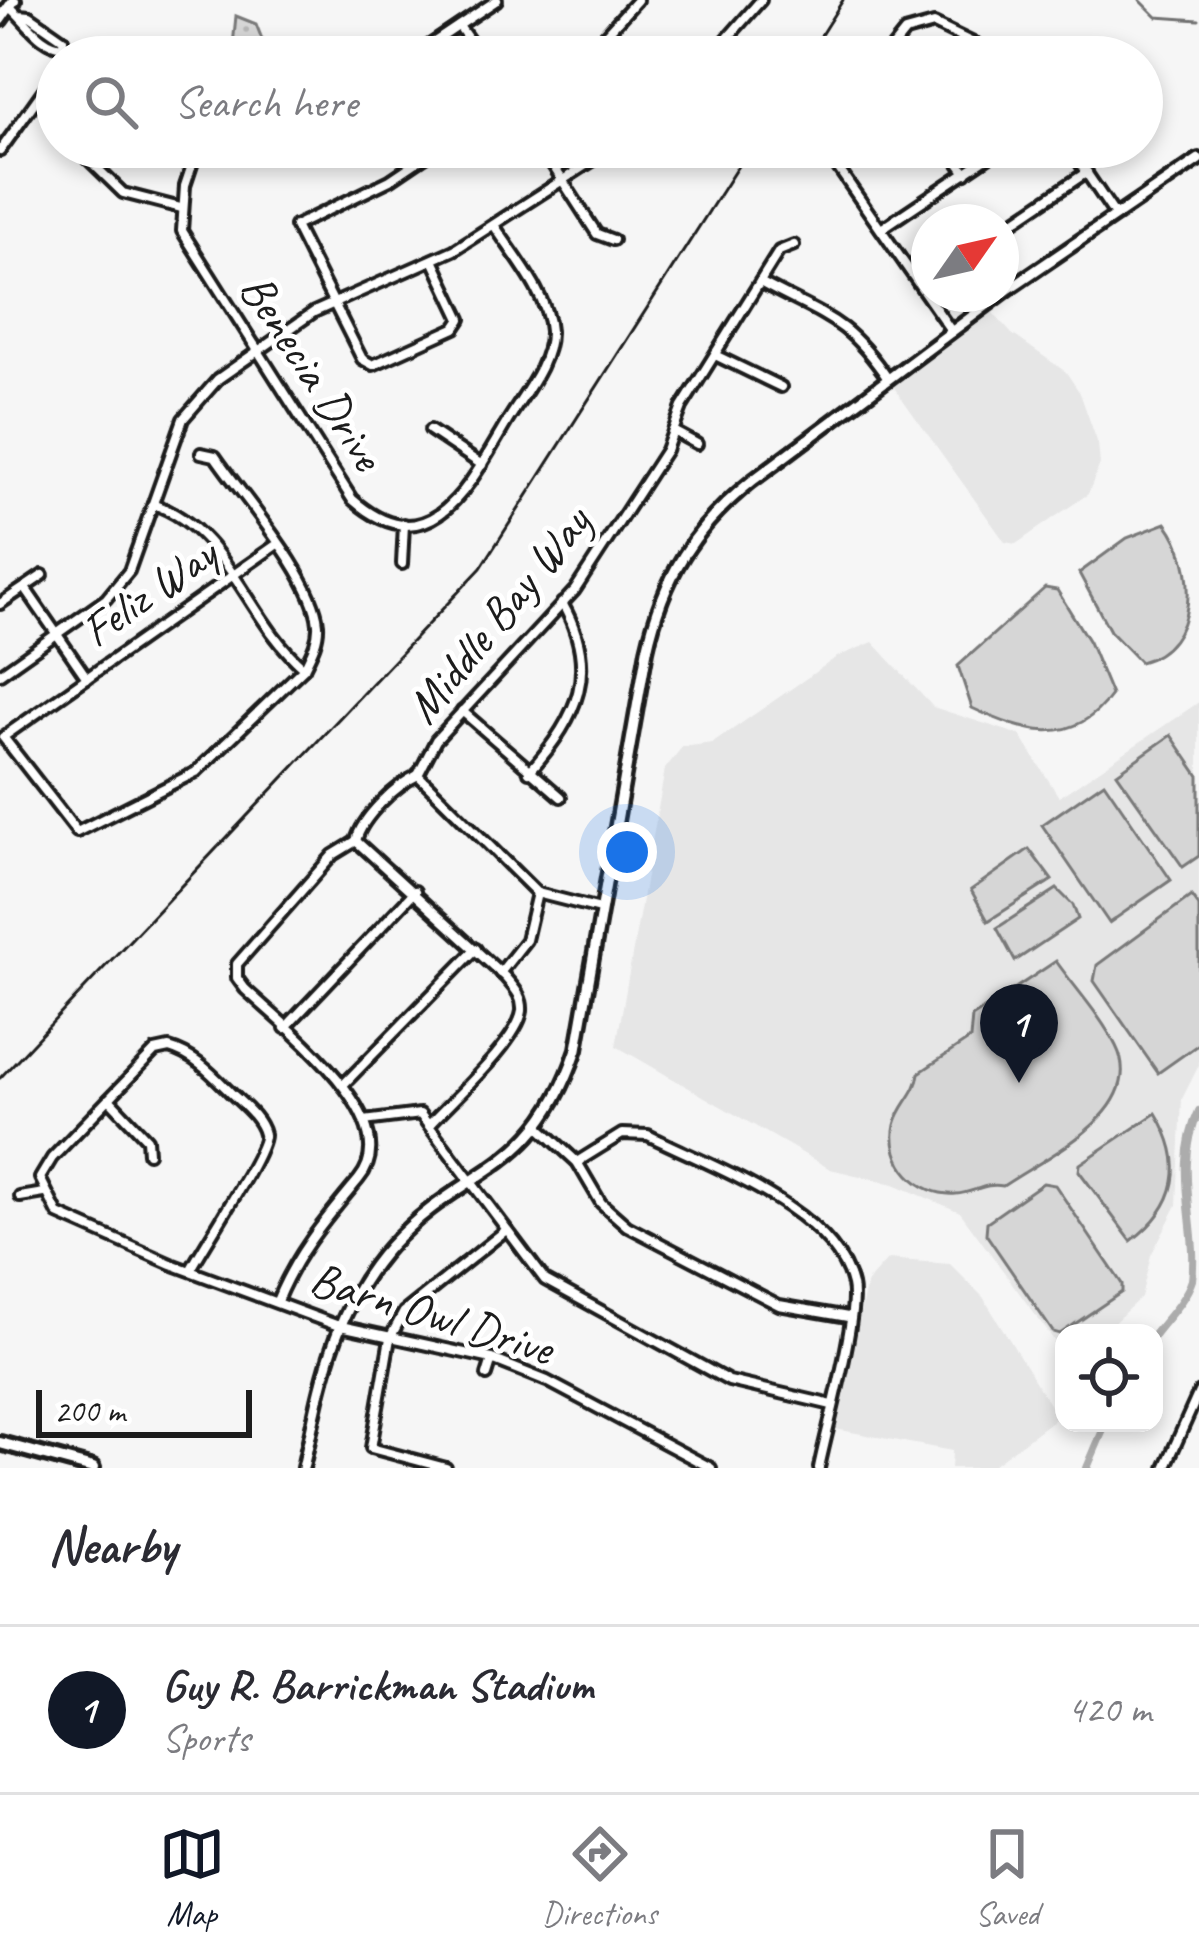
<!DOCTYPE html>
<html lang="en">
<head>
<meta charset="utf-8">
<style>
	body { margin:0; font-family:Caveat,sans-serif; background:#f2f2f3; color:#2b2b33 }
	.controls { position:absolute; right:36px; bottom:36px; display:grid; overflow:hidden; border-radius:24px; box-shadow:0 6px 18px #0003 }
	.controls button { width:108px; height:108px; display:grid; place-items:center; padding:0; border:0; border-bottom:3px solid #e1e1e2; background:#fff; color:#2b2b33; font:60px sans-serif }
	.compass { position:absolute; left:911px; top:204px; width:108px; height:108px; border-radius:50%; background:#fff; box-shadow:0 6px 18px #0003; rotate:56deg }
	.scale { position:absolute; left:36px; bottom:30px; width:216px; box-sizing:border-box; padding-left:12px; border:6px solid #1c1c1c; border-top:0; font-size:33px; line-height:42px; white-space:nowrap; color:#1c1c1c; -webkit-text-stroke:9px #fff; paint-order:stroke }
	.you { position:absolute; left:627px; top:852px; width:42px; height:42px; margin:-30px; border:9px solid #fff; border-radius:50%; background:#1a73e8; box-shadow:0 0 0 18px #1a73e833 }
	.badge { display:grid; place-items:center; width:78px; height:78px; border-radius:50%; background:#111827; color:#fff; font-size:39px; font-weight:700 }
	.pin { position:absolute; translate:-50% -99px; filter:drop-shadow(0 3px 6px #0008) }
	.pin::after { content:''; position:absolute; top:63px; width:42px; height:36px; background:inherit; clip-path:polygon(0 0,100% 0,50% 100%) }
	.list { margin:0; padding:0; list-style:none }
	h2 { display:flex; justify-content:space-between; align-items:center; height:156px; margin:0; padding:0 48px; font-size:51px }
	h2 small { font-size:39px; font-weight:400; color:#7c7c81 }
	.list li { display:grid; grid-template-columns:78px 1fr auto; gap:36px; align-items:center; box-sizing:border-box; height:168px; padding:0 48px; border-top:3px solid #e1e1e2 }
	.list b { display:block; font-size:45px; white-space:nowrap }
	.list p { margin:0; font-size:39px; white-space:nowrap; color:#7c7c81 }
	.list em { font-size:39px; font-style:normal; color:#7c7c81 }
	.icon { flex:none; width:66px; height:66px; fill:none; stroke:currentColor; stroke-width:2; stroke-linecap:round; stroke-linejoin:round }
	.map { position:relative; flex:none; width:1199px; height:1468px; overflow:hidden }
	.search { position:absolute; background:#fff; box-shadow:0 6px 18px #0003; left:36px; right:36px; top:36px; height:132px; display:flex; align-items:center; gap:30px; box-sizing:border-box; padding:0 42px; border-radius:66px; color:#7c7c81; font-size:45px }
	.sheet { height:324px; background:#fff }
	nav { display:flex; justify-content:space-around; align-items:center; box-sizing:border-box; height:168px; border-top:3px solid #e1e1e2; background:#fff; font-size:33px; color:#7c7c81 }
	nav a { display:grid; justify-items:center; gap:6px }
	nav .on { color:#111827 }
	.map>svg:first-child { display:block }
	.built { fill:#e6e6e6 }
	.green { fill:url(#green-dots); stroke:#797979; stroke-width:3 }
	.pitch { fill:#d6d6d6; stroke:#797979; stroke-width:3 }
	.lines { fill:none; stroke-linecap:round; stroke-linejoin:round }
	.stream { stroke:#727272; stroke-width:3 }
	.canal { stroke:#acacac; stroke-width:8 }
	.minor-casing { stroke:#1c1c1c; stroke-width:16 }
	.tertiary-casing { stroke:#1c1c1c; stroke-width:18 }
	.secondary-casing { stroke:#1c1c1c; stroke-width:20 }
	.minor { stroke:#fff; stroke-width:8 }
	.tertiary { stroke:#fff; stroke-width:9 }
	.secondary { stroke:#fff; stroke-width:10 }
	.rail { stroke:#1c1c1c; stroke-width:3 }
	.labels { text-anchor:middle; stroke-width:10; stroke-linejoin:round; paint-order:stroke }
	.street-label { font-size:48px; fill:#1c1c1c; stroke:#fff }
</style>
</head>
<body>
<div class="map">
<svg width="1199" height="1468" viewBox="0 0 1199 1468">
	<defs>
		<pattern id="green-dots" width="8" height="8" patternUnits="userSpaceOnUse" patternTransform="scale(3)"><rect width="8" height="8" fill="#d6d6d6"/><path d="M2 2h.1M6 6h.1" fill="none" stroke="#b7b7b7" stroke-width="1.8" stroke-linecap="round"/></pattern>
	</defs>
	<rect width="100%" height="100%" fill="#f6f6f6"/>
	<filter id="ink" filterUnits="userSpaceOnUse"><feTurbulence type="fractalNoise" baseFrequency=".00833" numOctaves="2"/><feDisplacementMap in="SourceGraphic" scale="24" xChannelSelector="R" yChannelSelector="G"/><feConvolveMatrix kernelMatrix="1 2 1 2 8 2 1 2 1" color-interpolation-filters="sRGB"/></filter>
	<g filter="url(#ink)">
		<g class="built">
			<path d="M986,305L1012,334L1066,372L1080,393L1098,444L1100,464L1088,494L1016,544L1005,542L888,379Z"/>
			<path d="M873,642L933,707L1020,735L1059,797L1199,702V1065L1182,1099L1177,1205L1151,1255L1141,1297L1103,1333H1064V1354L960,1212L894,1184L830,1169L616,1046L665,769L682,747L713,743L837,657Z"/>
			<path d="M888,1259L950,1264L983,1297L1057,1417L989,1468H951L952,1451L835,1429L867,1282Z"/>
		</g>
		<path class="green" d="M236,16L256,24L269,57L232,55Z"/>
		<g class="pitch">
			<path d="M1166,523C1199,567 1199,647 1140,662L1110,631L1079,573L1127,538Z"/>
			<path d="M1045,588L1057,590L1089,642L1111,695C1073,748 1025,733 972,708L958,666Z"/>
			<path d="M1171,735L1199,776V856L1183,867L1117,773Z"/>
			<path d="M1104,782L1171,880L1109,923L1042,825Z"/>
			<path d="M1029,849L1052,880L988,921L971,890Z"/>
			<path d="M1057,889L1073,905L1078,919L1015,961L997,928Z"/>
			<path d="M1191,896L1199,907V1044L1158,1073L1094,981L1097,965Z"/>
			<path d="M1056,961C1075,988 1101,1016 1116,1046C1149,1111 1045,1157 1003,1186C985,1182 974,1193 956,1194C919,1197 887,1162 895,1125C900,1104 917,1094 919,1073L970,1039L972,1017Z"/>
			<path d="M1156,1113C1187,1163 1178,1206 1131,1241L1079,1171L1080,1164Z"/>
			<path d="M1043,1183L1055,1185L1122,1284V1292L1060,1334L1053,1332L986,1234L987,1222Z"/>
		</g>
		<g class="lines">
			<path class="stream" d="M1140,0L1157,17L1199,20"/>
			<g class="canal">
				<path d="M1154,1335C1166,1319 1186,1299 1192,1280C1199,1226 1172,1168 1199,1111"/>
				<path d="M1087,1468L1106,1423"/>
			</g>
			<g class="minor-casing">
				<g id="minor">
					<path d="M10,7C27,21 40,46 64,47L63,39L30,16L19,15"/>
					<path d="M459,26L481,57"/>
					<path d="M64,47L80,57"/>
					<path d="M412,57L497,0"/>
					<path d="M585,57L637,0"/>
					<path d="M711,57L761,0"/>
					<path d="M885,57L905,32L934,24L1002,57"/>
					<path d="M198,147L185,186L182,231L352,499C431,569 471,482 507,422C523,395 551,363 550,331C548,295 513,255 494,225"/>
					<path d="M541,147L597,234L613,240"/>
					<path d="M834,147L836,165L952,332"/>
					<path d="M947,147L966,173"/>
					<path d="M1069,147L1115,215"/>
					<path d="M0,151L57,71"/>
					<path d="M88,159L123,193L181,208"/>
					<path d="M881,229L1003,147"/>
					<path d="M1001,230L1087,172"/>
					<path d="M433,260L461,319L455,328L373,365L362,359L295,226L390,180L439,147"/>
					<path d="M760,282C824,317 845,316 888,379"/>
					<path d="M715,355L781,387"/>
					<path d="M430,430L482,465"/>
					<path d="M673,431L697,444"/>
					<path d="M201,453L215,456C242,496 314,577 318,624C319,640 311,654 304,668L196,772L77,832L3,737L276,545"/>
					<path d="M153,504C228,529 247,620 304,668"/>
					<path d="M402,564L404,524"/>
					<path d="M25,588L87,678"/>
					<path d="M0,604L43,575"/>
					<path d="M0,674L106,599L129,571L183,419L218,379L314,312L454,250L614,147"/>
					<path d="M462,711L561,797"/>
					<path d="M529,772C578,718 600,669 562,603"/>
					<path d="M356,841C362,817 396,785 418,775"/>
					<path d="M600,909L537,893L418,775L436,740L575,590L666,450L682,407L779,251L794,245"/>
					<path d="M500,973L526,940L537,893"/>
					<path d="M285,1028L415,891"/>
					<path d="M343,1085L476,949"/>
					<path d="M109,1099L147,1139L148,1153"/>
					<path d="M364,1121L420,1114L545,1280L729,1381L832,1405"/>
					<path d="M539,1127L577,1162L601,1203L627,1226L779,1305L848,1317"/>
					<path d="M577,1162L622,1134L648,1135C711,1167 834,1209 852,1285C859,1315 826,1432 819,1468"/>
					<path d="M20,1197L44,1193"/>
					<path d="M190,1271C203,1246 268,1149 264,1134C260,1117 241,1103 229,1091C211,1073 194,1055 169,1048L155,1051L52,1158L40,1178L58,1214L171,1264L336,1325L492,1359L547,1381L711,1468"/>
					<path d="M277,1301C297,1252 326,1219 359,1179C408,1120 283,1025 245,989L237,978V964L333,855L356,841L505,977C514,988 523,996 522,1011C518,1041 453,1099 431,1123"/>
					<path d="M487,1375L492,1359"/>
					<path d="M446,1468L371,1448L390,1338L404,1312L505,1231"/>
					<path d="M1165,1468L1199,1392"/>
				</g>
			</g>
			<g class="tertiary-casing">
				<path id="tertiary" d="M303,1468C321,1387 332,1310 390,1246C466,1163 534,1177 577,1049L647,650C663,577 694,527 752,481L1010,288L1199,159"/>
			</g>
			<g class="secondary-casing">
				<g id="secondary">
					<path d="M0,20L14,0"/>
					<path d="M0,1443L93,1468"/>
				</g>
			</g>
			<use href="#minor" class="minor"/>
			<use href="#tertiary" class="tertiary"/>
			<use href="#secondary" class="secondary"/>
			<g class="rail">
				<path d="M807,57L843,0"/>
				<path d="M0,1078L481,568L750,147"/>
			</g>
		</g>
	</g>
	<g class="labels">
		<g class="street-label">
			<text transform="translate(313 371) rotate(57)" y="17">Benecia Drive</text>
			<text transform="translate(148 591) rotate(-35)" y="17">Feliz Way</text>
			<text transform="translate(497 614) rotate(-51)" y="17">Middle Bay Way</text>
			<text transform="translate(432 1312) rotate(17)" y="17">Barn Owl Drive</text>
		</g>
	</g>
</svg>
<div class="controls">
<button><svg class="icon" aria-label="locate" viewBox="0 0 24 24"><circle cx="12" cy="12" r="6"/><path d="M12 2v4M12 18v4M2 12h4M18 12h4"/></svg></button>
</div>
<svg class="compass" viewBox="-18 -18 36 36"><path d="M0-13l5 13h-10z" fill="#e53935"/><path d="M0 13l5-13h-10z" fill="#7c7c81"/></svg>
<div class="scale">200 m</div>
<div class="you"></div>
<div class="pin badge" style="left:1019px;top:1083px">1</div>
<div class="search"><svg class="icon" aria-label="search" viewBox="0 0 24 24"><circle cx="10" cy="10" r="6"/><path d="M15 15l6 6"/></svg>Search here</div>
</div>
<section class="sheet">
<h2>Nearby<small></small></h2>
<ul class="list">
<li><span class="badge">1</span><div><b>Guy R. Barrickman Stadium</b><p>Sports</p></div><em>420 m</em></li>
</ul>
</section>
<nav>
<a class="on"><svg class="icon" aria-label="map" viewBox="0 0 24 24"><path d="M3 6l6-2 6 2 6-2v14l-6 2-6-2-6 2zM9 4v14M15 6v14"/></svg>Map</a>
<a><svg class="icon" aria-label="directions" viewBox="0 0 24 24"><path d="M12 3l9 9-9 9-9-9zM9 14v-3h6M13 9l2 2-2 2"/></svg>Directions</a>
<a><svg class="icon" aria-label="saved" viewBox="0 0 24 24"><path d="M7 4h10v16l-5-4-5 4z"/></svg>Saved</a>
</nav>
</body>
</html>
